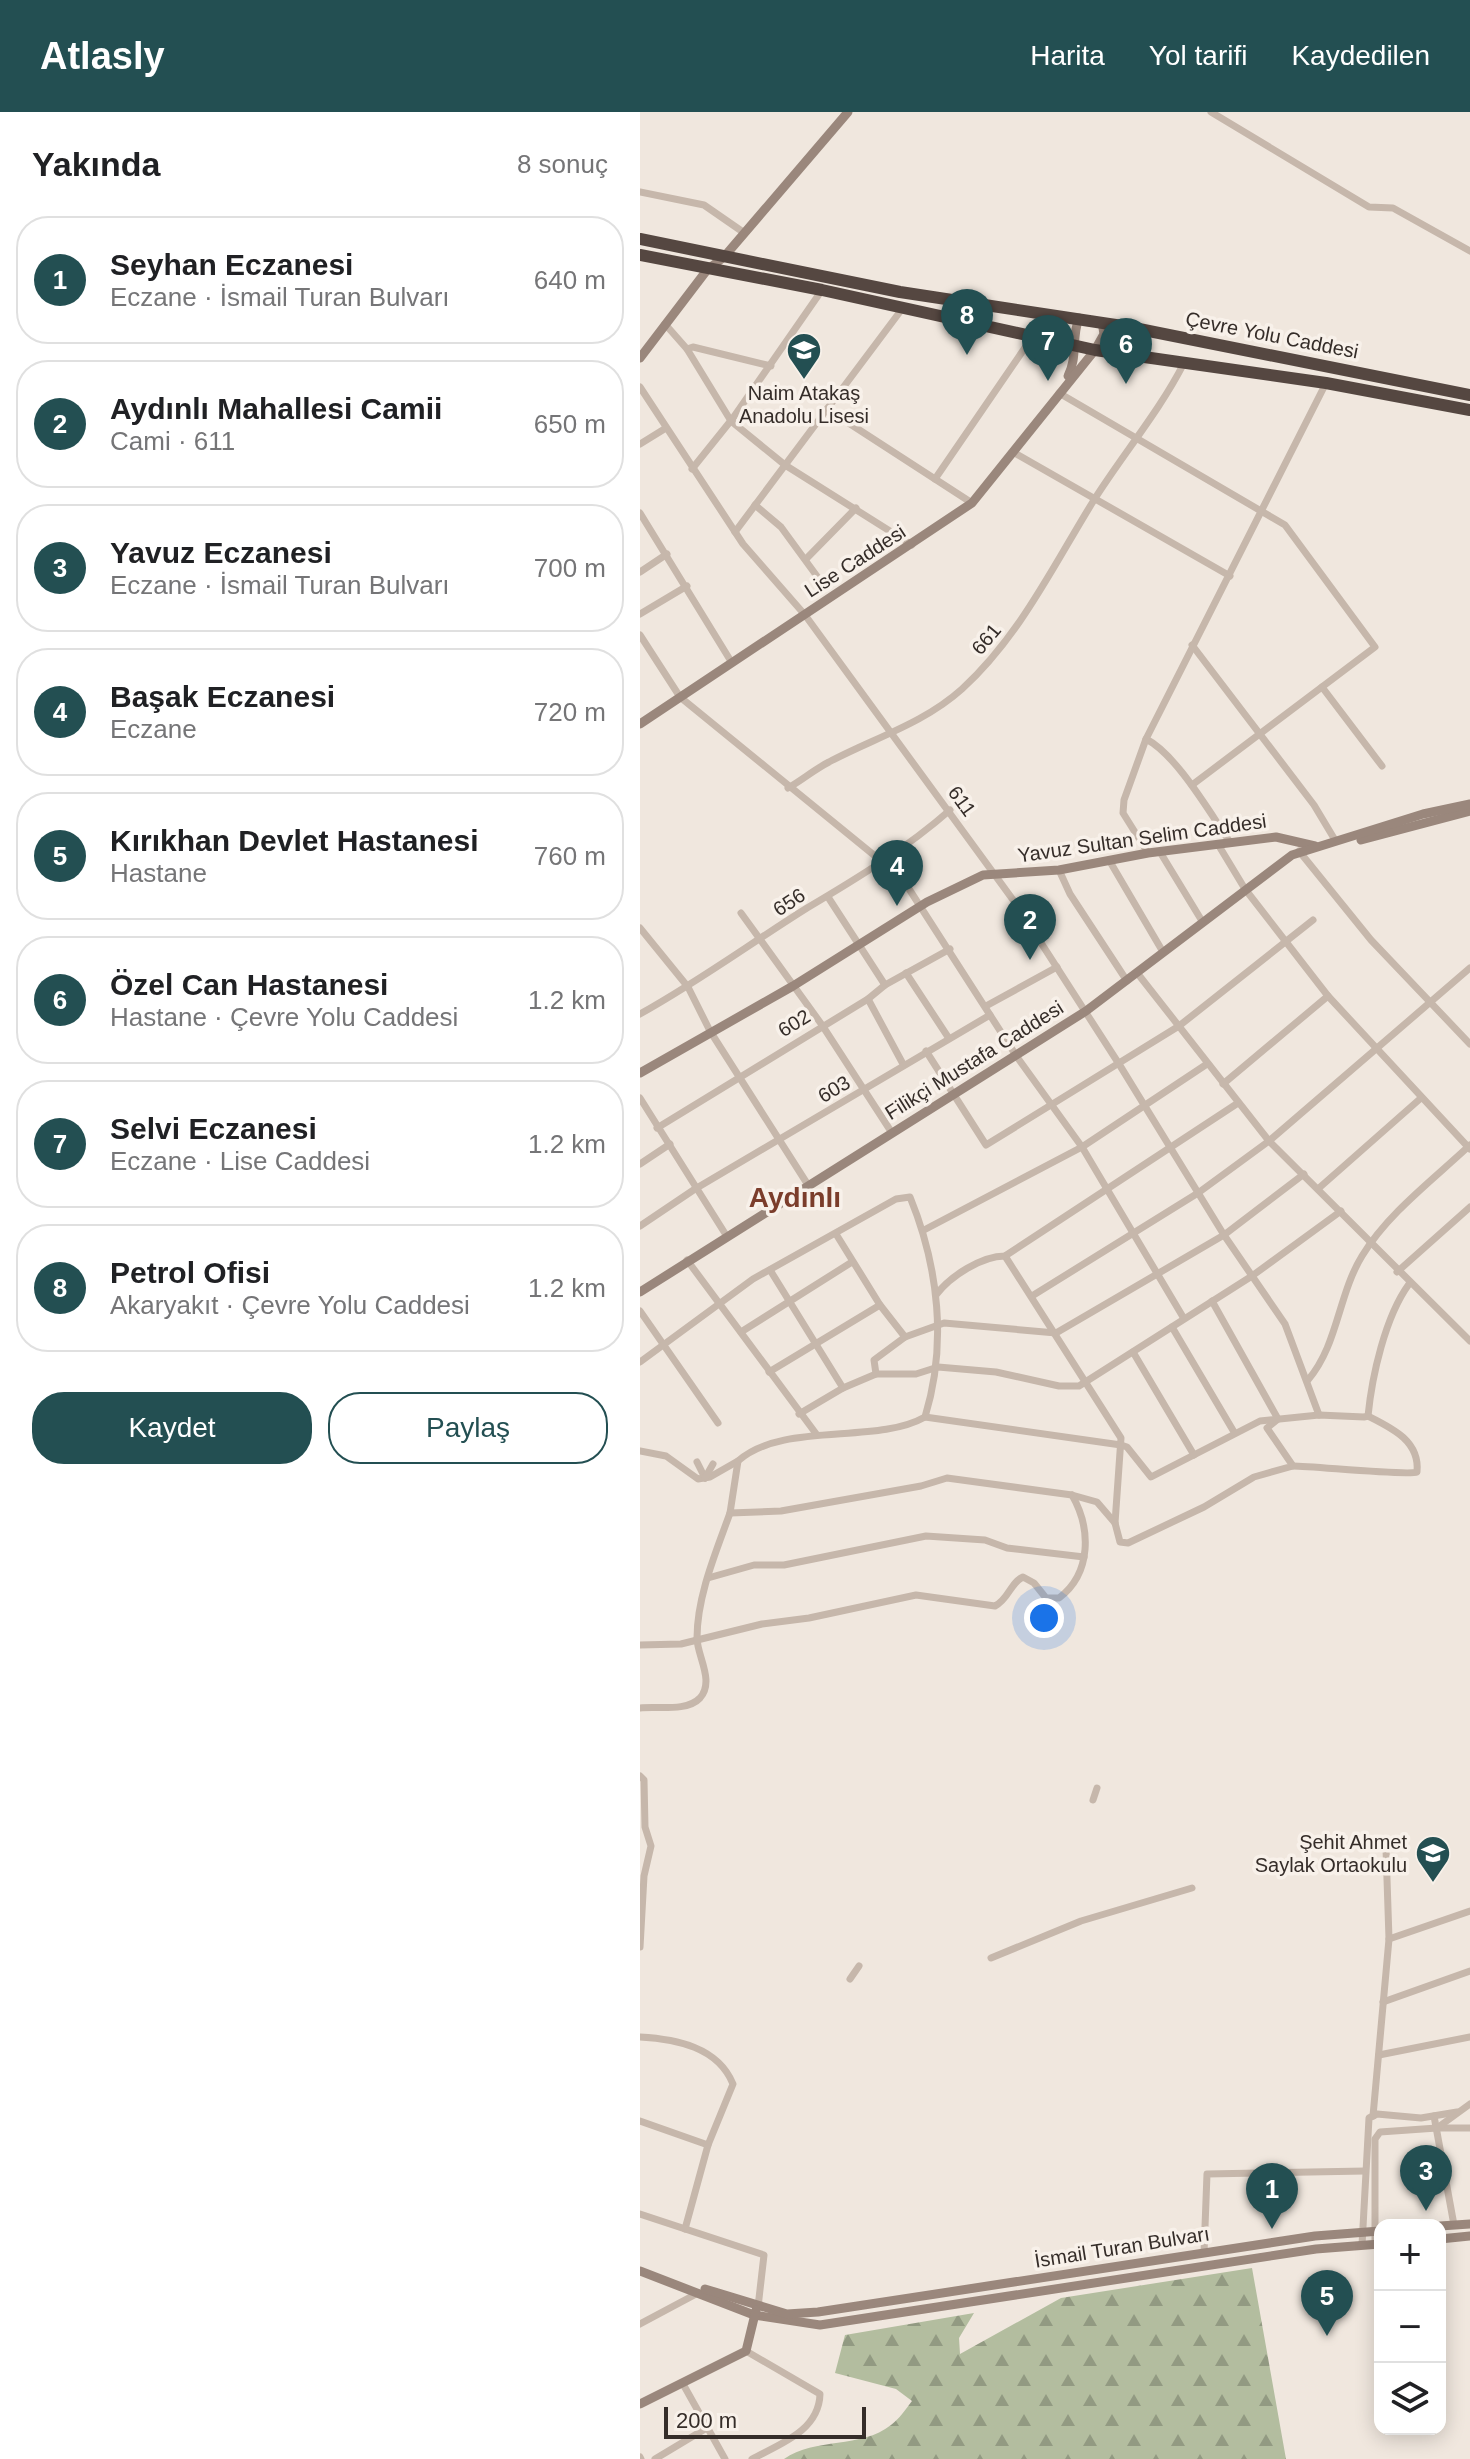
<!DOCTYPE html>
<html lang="tr">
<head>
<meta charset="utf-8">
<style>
	body { margin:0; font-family:Arial,sans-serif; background:#f6f6f6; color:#202124 }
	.controls { position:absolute; right:24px; bottom:24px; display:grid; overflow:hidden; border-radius:16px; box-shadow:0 4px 20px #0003 }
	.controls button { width:72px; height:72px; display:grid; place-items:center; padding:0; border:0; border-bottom:2px solid #e0e0e0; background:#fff; color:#202124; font:40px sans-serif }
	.scale { position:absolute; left:24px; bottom:20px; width:202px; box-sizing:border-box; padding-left:8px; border:4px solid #352d29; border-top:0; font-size:22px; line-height:28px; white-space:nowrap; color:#352d29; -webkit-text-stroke:6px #f8f1ea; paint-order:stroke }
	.you { position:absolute; left:404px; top:1506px; width:28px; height:28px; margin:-20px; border:6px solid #fff; border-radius:50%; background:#1a73e8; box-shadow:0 0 0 12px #1a73e833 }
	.badge { display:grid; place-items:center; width:52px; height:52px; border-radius:50%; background:#234f52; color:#fff; font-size:26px; font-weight:700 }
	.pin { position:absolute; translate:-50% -66px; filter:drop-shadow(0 2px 4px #0008) }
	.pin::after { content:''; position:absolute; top:42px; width:28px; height:24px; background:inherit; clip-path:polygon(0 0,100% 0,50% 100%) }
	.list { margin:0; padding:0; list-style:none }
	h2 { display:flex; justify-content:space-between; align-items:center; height:104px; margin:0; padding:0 32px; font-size:34px }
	h2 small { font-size:26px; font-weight:400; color:#757577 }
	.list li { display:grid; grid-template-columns:52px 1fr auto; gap:24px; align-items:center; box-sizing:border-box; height:128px; margin:0 16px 16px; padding:0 16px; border:2px solid #e0e0e0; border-radius:32px }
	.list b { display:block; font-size:30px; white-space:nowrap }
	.list p { margin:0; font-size:26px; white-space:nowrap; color:#757577 }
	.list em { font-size:26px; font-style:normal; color:#757577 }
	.actions { display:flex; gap:16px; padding:24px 32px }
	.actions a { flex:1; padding:18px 0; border:2px solid #234f52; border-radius:32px; text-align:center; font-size:28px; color:#234f52 }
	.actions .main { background:#234f52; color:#fff }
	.icon { flex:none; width:44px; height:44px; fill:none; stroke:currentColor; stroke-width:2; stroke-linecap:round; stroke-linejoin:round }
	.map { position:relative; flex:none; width:830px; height:2347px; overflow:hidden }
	header { display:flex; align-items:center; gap:48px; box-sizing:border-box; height:112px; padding:0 40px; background:#234f52; color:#fff }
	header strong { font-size:38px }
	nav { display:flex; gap:44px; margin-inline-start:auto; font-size:28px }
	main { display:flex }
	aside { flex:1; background:#fff }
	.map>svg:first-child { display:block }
	.forest { fill:url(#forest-firs) }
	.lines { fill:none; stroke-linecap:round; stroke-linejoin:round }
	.street { stroke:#c6b7ab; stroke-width:7 }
	.secondary { stroke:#9a877c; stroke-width:9 }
	.highway { stroke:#554741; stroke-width:12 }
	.labels { text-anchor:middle; stroke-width:7; stroke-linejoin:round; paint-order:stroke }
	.street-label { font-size:20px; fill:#352d29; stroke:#f8f1ea }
	.poi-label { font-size:20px; fill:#352d29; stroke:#f8f1ea }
	.district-label { font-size:28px; font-weight:bold; fill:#7b3d2b; stroke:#f8f1ea }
</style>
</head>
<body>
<header>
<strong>Atlasly</strong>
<nav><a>Harita</a><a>Yol tarifi</a><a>Kaydedilen</a></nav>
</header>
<main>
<aside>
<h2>Yakında<small>8 sonuç</small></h2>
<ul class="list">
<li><span class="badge">1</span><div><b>Seyhan Eczanesi</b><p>Eczane · İsmail Turan Bulvarı</p></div><em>640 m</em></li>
<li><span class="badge">2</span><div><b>Aydınlı Mahallesi Camii</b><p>Cami · 611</p></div><em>650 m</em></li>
<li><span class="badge">3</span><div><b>Yavuz Eczanesi</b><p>Eczane · İsmail Turan Bulvarı</p></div><em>700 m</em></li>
<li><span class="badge">4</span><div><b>Başak Eczanesi</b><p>Eczane</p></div><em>720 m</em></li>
<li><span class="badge">5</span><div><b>Kırıkhan Devlet Hastanesi</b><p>Hastane</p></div><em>760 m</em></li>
<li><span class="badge">6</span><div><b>Özel Can Hastanesi</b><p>Hastane · Çevre Yolu Caddesi</p></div><em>1.2 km</em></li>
<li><span class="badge">7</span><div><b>Selvi Eczanesi</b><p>Eczane · Lise Caddesi</p></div><em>1.2 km</em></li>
<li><span class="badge">8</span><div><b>Petrol Ofisi</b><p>Akaryakıt · Çevre Yolu Caddesi</p></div><em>1.2 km</em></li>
</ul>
<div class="actions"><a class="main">Kaydet</a><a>Paylaş</a></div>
</aside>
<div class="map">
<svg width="830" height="2347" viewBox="0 0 830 2347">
	<defs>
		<pattern id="forest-firs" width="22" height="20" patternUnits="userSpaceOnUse" patternTransform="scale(2)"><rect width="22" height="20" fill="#b3bd9f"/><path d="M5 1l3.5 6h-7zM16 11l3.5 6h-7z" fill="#929a82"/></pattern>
	</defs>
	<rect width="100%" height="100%" fill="#f0e7de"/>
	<path class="forest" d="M612,2156L646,2347H144C175,2325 221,2337 251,2313C259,2307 266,2297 272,2289L256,2277L195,2261L205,2223L334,2201L319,2226L320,2242L421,2186Z"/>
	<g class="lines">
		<g class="street">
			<path d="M571,0L729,95L753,96L830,139"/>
			<path d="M0,80L64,93L103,120"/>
			<path d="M25,212L47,237L91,309L145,353L272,433"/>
			<path d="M47,237L53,235L131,254"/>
			<path d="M0,275L103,432L165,503L376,792L479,952L584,1123L645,1212L679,1303"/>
			<path d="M419,281L645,413L735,535L552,673"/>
			<path d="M187,297L332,391"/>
			<path d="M0,332L26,316"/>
			<path d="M373,340L590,464"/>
			<path d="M52,357L93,306L182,178"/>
			<path d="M295,367L393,224"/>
			<path d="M115,393L141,415L179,467"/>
			<path d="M0,401L92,551"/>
			<path d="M95,420L262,197"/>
			<path d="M166,447L216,396"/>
			<path d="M0,460L27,442"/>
			<path d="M0,502L47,474"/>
			<path d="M0,523L40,585L262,766L377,945L442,1035L543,1205"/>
			<path d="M552,533L674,693L695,728"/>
			<path d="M682,575L742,654"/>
			<path d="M506,627C536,642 570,701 590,730"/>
			<path d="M148,676C162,668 175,657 189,650C234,626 283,612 322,577C380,524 413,454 454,388C483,342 519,300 544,251"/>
			<path d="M579,734L605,777L688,884L830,1037"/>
			<path d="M659,739L731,828L830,932"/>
			<path d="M520,740L562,809"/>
			<path d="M508,741L483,701L484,688L506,627L686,271"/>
			<path d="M469,748L523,840"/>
			<path d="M419,758L430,782L487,869"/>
			<path d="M188,785L245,873"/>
			<path d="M101,801L182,913L252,1021"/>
			<path d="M0,816L48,875L70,919L168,1073"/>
			<path d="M266,861L308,925"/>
			<path d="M498,862L629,1029L830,1229"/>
			<path d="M228,887L263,952"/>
			<path d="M346,894L417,855"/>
			<path d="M0,902C58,870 111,831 167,796C216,767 267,736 310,698"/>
			<path d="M286,939L346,1033L539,914L673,808"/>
			<path d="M583,972L688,884"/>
			<path d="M0,986L86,1123"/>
			<path d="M17,1016L228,887L245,873L310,837"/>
			<path d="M0,1052L30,1032"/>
			<path d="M679,1076L781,986"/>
			<path d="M0,1114L55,1077L350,903"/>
			<path d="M284,1118L442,1035L567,952"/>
			<path d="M196,1122L240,1193L265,1225"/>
			<path d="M365,1144L481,1326L475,1411L480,1430L488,1431L564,1395L614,1365L653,1354L627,1316L638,1307L572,1189"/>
			<path d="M47,1148L177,1323"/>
			<path d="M130,1158L203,1276"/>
			<path d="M757,1160L830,1095"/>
			<path d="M296,1183C310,1164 342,1144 365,1144L598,991"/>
			<path d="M392,1184L558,1081L629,1029L830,856"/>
			<path d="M0,1199L78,1311"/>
			<path d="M532,1215L594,1320"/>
			<path d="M101,1220L212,1150"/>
			<path d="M493,1240L554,1343"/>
			<path d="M0,1250L113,1167L256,1087L270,1085C299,1156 307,1233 285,1305"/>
			<path d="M129,1260L240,1193"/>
			<path d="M236,1262L234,1248L265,1225L304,1211L416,1221L584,1123L664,1062"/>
			<path d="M668,1268C698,1233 698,1183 722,1144C748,1101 794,1067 830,1033"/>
			<path d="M159,1302L203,1276L236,1262H276L298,1255L356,1260L419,1274H439L612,1164L701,1099"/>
			<path d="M0,1339L26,1344L58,1367L70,1365L98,1349"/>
			<path d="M57,1350L65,1366"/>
			<path d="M653,1354C673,1354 767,1364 777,1360C780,1329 752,1316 728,1304"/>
			<path d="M65,1366L73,1352"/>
			<path d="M475,1411L457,1390L432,1383L307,1366L281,1374L141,1399L90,1401L98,1349C143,1309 236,1333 285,1305L481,1333L487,1335L511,1365L620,1309L679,1303L724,1305L728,1304C732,1264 745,1205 769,1172"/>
			<path d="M68,1466L114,1453H144L286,1424L345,1428L367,1436L444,1445"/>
			<path d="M0,1533L41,1532L122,1512L169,1506L276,1483L355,1494C369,1487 370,1471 383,1465L394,1471L406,1486H419C452,1461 451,1416 432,1383"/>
			<path d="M0,1596C17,1594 47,1600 60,1586C75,1569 57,1544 57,1526C57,1484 76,1440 90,1401"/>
			<path d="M0,1664L4,1668L5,1715L11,1734L4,1764L0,1835"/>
			<path d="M453,1688L457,1676"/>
			<path d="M749,1827L830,1799"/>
			<path d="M351,1846L441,1809L552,1776"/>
			<path d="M210,1867L219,1854"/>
			<path d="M743,1890L830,1859"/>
			<path d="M0,1925C36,1927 78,1935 93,1972L68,2033L45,2117"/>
			<path d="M739,1943L830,1925"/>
			<path d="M733,2004L749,1827L746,1737"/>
			<path d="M794,2004L814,2113"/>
			<path d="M0,2009L68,2033"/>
			<path d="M797,2016H830"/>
			<path d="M0,2102L124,2143L118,2195"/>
			<path d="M735,2132V2027L740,2020L797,2016L830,1992"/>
			<path d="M722,2133L729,2006L737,2002L781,2006L817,2000"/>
			<path d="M564,2141L567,2062L725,2059"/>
			<path d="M0,2212L58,2181"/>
			<path d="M106,2239L180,2282C179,2319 140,2332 112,2347"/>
			<path d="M43,2272L85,2347"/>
			<path d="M0,2345L1,2347"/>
			<path d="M15,2347L65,2317"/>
		</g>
		<g class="secondary">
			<path d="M0,246L67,158L84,145L208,0"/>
			<path d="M428,264C438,245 431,226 439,206"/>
			<path d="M0,612L332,391L455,238L464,222L462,210"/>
			<path d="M721,728L830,699"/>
			<path d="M0,961L153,874L287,790L343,763L419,758L508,741L636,725L675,734"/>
			<path d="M0,1180L446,899L652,743L783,702L830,692"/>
			<path d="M800,2114L830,2112"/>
			<path d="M800,2127L830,2124"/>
			<path d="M0,2159L114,2203L180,2213L676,2137L740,2132"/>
			<path d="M65,2177L147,2202L178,2200L675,2124L740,2119"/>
			<path d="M0,2292L106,2239L116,2198"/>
		</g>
		<g class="highway">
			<path d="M0,127L260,180L489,215L830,283"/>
			<path d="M0,143L182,178L455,238L686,271L830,298"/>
		</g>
	</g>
	<defs>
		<g id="school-pin" transform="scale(1.8)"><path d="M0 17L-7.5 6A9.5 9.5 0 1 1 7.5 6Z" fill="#234f52" stroke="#f8f1ea"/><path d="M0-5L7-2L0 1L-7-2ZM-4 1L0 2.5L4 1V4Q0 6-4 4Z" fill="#fff"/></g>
	</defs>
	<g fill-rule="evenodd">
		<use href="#school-pin" x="164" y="238"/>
		<use href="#school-pin" x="793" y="1741"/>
	</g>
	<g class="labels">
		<g class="street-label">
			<text transform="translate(632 223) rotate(11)" y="7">Çevre Yolu Caddesi</text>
			<text transform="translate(215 449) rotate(-33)" y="7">Lise Caddesi</text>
			<text transform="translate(346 527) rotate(-50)" y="7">661</text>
			<text transform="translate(322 689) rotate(54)" y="7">611</text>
			<text transform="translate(502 726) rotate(-8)" y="7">Yavuz Sultan Selim Caddesi</text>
			<text transform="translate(149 790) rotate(-33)" y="7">656</text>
			<text transform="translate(154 911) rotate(-32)" y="7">602</text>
			<text transform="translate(334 948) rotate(-32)" y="7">Filikçi Mustafa Caddesi</text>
			<text transform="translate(194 977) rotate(-31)" y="7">603</text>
			<text transform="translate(482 2135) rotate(-9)" y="7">İsmail Turan Bulvarı</text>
		</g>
		<g class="poi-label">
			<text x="164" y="288">Naim Atakaş<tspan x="164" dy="23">Anadolu Lisesi</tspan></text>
			<text x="767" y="1737" text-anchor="end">Şehit Ahmet<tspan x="767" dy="23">Saylak Ortaokulu</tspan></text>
		</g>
		<g class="district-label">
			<text x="155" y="1095">Aydınlı</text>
		</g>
	</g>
</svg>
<div class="controls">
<button>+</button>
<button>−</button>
<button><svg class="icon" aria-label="layers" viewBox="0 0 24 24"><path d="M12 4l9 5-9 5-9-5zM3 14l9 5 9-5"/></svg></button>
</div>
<div class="scale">200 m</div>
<div class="you"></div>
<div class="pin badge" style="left:632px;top:2117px">1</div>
<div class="pin badge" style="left:390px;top:848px">2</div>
<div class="pin badge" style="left:786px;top:2099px">3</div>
<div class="pin badge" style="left:257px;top:794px">4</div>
<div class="pin badge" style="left:687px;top:2224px">5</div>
<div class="pin badge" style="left:486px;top:272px">6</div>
<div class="pin badge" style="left:408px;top:269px">7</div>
<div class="pin badge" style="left:327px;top:243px">8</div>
</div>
</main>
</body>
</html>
